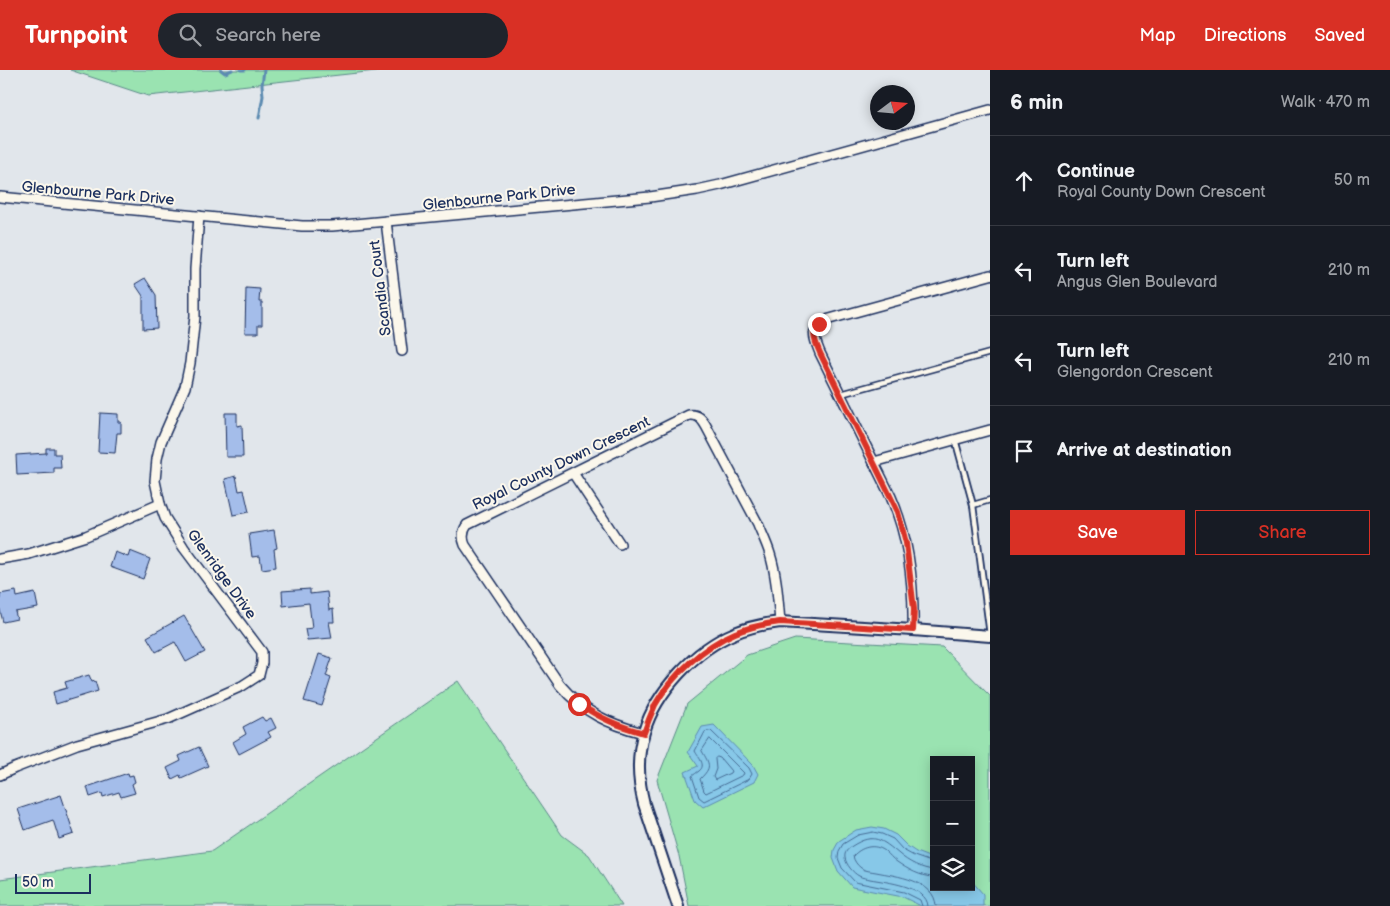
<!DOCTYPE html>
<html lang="en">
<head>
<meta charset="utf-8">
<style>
	body { margin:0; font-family:"Balsamiq Sans",sans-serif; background:#20242c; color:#f1f3f6 }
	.controls { position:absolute; right:15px; bottom:15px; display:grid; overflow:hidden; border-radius:0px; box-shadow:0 2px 12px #0003 }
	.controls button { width:45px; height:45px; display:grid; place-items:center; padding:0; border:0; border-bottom:1px solid #363941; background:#171b24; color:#f1f3f6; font:25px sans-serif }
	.compass { position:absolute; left:870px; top:15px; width:45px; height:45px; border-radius:50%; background:#171b24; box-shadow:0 2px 12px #0003; rotate:74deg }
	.scale { position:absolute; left:15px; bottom:12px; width:76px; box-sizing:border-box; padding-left:5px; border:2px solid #1b2f5e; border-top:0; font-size:14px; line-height:18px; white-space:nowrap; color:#1b2f5e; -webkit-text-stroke:4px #fbf7ec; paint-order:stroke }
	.stop { position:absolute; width:15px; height:15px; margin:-11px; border:4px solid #d93025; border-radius:50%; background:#fff }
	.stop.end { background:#d93025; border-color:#fff; box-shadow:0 1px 5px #0008 }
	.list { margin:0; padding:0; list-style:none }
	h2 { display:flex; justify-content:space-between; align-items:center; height:65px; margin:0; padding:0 20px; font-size:21px }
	h2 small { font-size:16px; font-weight:400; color:#9ea1a6 }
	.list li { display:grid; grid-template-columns:32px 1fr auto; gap:15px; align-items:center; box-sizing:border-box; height:90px; padding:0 20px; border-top:1px solid #363941 }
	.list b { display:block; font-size:19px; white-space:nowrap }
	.list p { margin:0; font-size:16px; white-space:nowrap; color:#9ea1a6 }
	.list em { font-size:16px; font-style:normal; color:#9ea1a6 }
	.actions { display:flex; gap:10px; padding:15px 20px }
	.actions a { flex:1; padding:11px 0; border:1px solid #d93025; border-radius:0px; text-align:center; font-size:18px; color:#d93025 }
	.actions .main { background:#d93025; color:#fff }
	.icon { flex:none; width:28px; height:28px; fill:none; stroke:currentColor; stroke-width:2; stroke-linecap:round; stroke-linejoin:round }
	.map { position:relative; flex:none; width:990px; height:836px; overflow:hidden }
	header { display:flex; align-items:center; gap:30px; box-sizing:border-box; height:70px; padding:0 25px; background:#d93025; color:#fff }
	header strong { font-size:24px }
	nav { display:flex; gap:28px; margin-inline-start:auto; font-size:18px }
	.search { width:350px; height:45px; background:#20242c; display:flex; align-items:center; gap:12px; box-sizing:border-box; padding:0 18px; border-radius:28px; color:#9ea1a6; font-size:19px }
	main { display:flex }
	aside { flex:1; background:#171b24 }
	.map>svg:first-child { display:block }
	.green { fill:#9ae3b1; stroke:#5a8988; fill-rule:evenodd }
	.water { fill:#87c8e8; stroke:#5c8bb1 }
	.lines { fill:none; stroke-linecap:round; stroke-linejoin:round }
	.shore { stroke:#466c95; stroke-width:1 }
	.stream { stroke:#5c8bb1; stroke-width:3 }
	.building { fill:#a4bdea; stroke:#1b2f5e }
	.service-casing { stroke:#1b2f5e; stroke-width:8 }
	.minor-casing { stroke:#1b2f5e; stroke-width:12 }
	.tertiary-casing { stroke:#1b2f5e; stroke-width:14 }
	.service { stroke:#fbf7ec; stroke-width:4.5 }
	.minor { stroke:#fbf7ec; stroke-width:9 }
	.tertiary { stroke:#fbf7ec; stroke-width:10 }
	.route { stroke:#d93025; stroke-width:6 }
	.labels { text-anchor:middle; stroke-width:4; stroke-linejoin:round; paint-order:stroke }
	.street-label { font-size:15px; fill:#1b2f5e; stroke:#fbf7ec }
</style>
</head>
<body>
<header>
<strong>Turnpoint</strong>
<div class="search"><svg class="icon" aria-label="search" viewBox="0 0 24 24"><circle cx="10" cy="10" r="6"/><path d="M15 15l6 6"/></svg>Search here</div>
<nav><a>Map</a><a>Directions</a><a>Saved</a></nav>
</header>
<main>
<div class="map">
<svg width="990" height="836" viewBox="0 0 990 836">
	<rect width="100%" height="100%" fill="#e1e6eb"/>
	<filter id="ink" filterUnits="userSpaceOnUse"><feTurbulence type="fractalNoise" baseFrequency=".02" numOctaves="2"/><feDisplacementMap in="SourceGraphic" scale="10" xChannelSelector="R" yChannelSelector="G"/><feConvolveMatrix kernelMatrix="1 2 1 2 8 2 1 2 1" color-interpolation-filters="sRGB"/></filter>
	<g filter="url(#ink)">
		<g class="green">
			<path d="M70,0H385L148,26Z"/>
			<path d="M795,569L942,577L990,626V836H689L679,786L657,710L687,634L747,585ZM934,690H971V817H934Z"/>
			<path d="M458,611L562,765L589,785L622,836H0V809L212,781Z"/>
		</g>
		<g class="water">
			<path d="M714,655L753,695L758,704L754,712L703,737L695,730L685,702L698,696L688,682L702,657Z"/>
			<path d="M872,757L884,759L896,765L907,776L916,782L934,789V817H971V810L983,824V836H921L903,827L852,817L838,801L833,788L834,780L839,771L856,760Z"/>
		</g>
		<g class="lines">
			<g class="shore">
				<path d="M711,661L749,698L752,704L749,709L704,731L699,727L692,706C694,704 697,703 699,701C707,695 698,687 695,681L705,662Z"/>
				<path d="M710,669L744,703L743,705L706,723L704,721L700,709C712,697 710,695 702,681Z"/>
				<path d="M717,687L720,688L731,701L730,703L715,710L713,707L716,699L715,689Z"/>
				<path d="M934,807C921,807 907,799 897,792C892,789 889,784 885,781C874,773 861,777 853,786C854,791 857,795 861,798C865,801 871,801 876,802C896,806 935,810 936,836"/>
				<path d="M922,836L920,830L904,822L855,812L842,798L838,788L839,781L843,774L858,765L873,762L882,764L893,769L903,780L914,786L934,793"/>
				<path d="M928,836C927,816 886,812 870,809C867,808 862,808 859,806C853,803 846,794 845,788C844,782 848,779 852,776C874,762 882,770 899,784C908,792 922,799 934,800"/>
			</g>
			<g class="stream">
				<path d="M221,0L225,3L232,0"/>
				<path d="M241,0H245"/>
				<path d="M259,48L263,26L262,15L264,0"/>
			</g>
		</g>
		<g class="building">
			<path d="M145,208L156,225L157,258L143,259V226L135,214Z"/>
			<path d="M246,218L260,219L259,232H262V255H258V263H245Z"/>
			<path d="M100,343L118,344V352H121V363H117L115,383L98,382Z"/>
			<path d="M225,343H237V356L242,355L243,387H226Z"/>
			<path d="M46,378H54V384H60L61,398H54V403L17,405L16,385L46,383Z"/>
			<path d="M236,406L239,421L244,420L249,442L233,445L225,409Z"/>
			<path d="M274,460L277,478L274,479L276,497L262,499L260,486L252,487L249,464Z"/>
			<path d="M130,481L150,489L143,509L110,497L115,482L128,487Z"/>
			<path d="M310,519V524L327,522L329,540L333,539L334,552H329L332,568L307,570L305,559L312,558L309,533L283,536L282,521Z"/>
			<path d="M16,521L17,527L35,523L38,538L15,542L17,549L3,552L0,540V524Z"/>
			<path d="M184,546L205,582L186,592L175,572L156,582L147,567Z"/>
			<path d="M319,584L332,588L326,606L331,608L322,636L304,631Z"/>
			<path d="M89,605L92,612L95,611L98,621L56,634L53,622L67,618L65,612Z"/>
			<path d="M262,647L265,651L271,648L276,658L268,662L271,667L239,684L233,672L246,664L243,657Z"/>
			<path d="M199,677L208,696L181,708L180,705L172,709L167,698L181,691L179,686Z"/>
			<path d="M128,703L129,706L133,705L135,712L132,714L135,723L121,727L119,722L103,727L102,723L90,727L87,717Z"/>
			<path d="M61,725L74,764L59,769L53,750L25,760L18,739Z"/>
		</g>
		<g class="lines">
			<g class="service-casing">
				<g id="service">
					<path d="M841,324L990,283"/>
					<path d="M955,369L973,435L990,565"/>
					<path d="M973,435L990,430"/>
				</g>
			</g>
			<g class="minor-casing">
				<g id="minor">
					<path d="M0,127L302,156H332L650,127L697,120L720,115L990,40"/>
					<path d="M386,151L402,281"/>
					<path d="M874,392L990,360"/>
					<path d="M573,403L620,474"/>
					<path d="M0,489L29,484L86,466L160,434"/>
					<path d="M913,560C914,515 909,468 891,427L820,283C814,268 809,259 826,250L990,205"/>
					<path d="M643,663C609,654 584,643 560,615L465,475C462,468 462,462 467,455L689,345C698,344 702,349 706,356L758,454C762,464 767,474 770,484C777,506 778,530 780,552"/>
					<path d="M0,705L15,698L77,674L168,649L242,616L259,605L262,593V582L184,478L165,448L160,434L155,411L157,389L161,372L185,317L190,293L195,246V199L199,146"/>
				</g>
			</g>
			<g class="tertiary-casing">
				<path id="tertiary" d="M678,836L644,734C638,711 637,685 644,662C656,621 696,579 735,563C749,557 764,554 780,552L913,560L990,566"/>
			</g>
			<use href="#service" class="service"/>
			<use href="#minor" class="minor"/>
			<use href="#tertiary" class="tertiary"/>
		</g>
	</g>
	<g class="lines" filter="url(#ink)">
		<path class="route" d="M579,634C602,649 618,656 644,663C647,654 651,644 655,635C671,606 704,576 735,563C749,557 764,554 780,552L913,560L914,539L906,473L898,442L820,283C816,273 810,263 819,254"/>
	</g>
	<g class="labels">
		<g class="street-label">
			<text transform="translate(98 123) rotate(5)" y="5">Glenbourne Park Drive</text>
			<text transform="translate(499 127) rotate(-6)" y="5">Glenbourne Park Drive</text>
			<text transform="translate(380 218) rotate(-97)" y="5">Scandia Court</text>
			<text transform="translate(561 393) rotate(-26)" y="5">Royal County Down Crescent</text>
			<text transform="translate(222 504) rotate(54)" y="5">Glenridge Drive</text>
		</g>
	</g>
</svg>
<div class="controls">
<button>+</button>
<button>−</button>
<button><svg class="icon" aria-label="layers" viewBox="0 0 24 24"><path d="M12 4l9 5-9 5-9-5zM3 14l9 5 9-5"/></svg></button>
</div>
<svg class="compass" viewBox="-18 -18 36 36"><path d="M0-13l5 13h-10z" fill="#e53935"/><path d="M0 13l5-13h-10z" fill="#9ea1a6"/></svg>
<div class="scale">50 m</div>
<div class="stop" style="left:579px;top:634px"></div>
<div class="stop end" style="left:819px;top:254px"></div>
</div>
<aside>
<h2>6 min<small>Walk · 470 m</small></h2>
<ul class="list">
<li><svg class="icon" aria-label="ahead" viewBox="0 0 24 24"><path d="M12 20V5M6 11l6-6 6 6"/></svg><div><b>Continue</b><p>Royal County Down Crescent</p></div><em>50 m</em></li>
<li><svg class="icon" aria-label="left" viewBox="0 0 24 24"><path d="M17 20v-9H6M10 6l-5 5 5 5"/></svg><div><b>Turn left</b><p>Angus Glen Boulevard</p></div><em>210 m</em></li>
<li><svg class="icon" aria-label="left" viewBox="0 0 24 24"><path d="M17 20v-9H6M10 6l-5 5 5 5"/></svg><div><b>Turn left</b><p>Glengordon Crescent</p></div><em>210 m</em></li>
<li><svg class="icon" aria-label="arrive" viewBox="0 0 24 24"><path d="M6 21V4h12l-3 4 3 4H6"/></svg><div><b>Arrive at destination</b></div></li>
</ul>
<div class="actions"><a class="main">Save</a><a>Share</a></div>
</aside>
</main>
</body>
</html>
